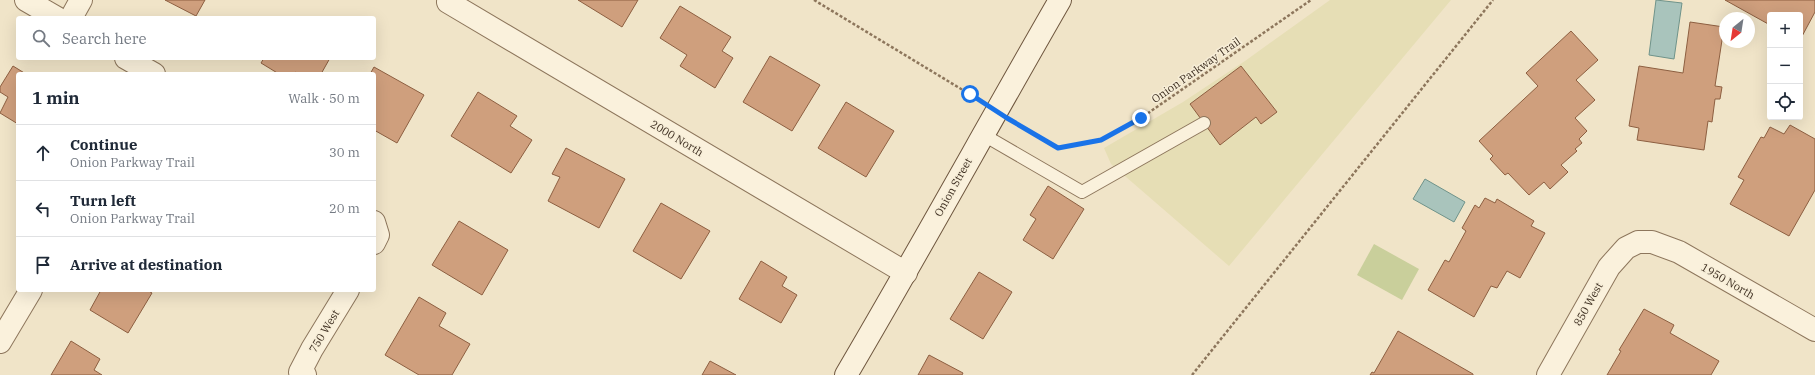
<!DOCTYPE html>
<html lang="en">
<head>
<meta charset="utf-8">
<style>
	body { margin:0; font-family:"IBM Plex Serif",serif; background:#f2f2f3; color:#1f2937 }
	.controls { position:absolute; right:12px; top:12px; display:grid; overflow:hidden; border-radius:4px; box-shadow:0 4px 16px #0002 }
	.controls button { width:36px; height:36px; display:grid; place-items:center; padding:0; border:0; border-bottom:1px solid #e0e1e3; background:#fff; color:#1f2937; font:20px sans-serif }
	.compass { position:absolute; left:1719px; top:12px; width:36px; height:36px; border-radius:50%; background:#fff; box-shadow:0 4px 16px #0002; rotate:210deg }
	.stop { position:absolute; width:12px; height:12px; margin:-9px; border:3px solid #1a73e8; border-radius:50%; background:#fff }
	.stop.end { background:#1a73e8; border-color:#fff; box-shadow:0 1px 4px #0008 }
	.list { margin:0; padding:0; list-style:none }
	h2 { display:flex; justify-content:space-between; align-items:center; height:52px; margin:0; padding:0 16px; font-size:17px }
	h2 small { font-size:13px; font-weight:400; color:#747a83 }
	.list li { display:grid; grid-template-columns:26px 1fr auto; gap:12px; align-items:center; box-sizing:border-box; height:56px; padding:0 16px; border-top:1px solid #e0e1e3 }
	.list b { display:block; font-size:15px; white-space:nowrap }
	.list p { margin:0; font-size:13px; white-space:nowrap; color:#747a83 }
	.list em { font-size:13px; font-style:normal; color:#747a83 }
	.icon { flex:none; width:22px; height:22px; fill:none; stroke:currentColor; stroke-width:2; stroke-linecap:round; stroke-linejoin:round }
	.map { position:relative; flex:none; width:1815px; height:375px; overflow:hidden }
	.search { position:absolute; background:#fff; box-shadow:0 4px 16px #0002; left:16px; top:16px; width:360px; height:44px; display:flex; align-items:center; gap:10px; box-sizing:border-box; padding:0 14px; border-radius:4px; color:#747a83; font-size:15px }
	.panel { position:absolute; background:#fff; box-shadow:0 4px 16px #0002; left:16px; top:72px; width:360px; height:220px; border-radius:4px }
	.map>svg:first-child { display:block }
	.farmland { fill:#e6deb5 }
	.green { fill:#c9cf9b }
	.water { fill:#a9c4bc; stroke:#6f938a }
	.building { fill:#cf9f7d; stroke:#8d5f41 }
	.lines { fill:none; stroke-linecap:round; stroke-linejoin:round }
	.lane-casing { stroke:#8d765c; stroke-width:14 }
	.street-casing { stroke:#8d765c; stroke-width:24 }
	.secondary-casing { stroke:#6f573f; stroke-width:24 }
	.path { stroke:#8d765c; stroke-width:2.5; stroke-dasharray:3 2; stroke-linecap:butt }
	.lane { stroke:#faf1dc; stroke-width:12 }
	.street { stroke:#faf1dc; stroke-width:22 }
	.secondary { stroke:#faf1dc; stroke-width:22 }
	.route { stroke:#1a73e8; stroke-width:5 }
	.labels { text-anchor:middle; stroke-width:3; stroke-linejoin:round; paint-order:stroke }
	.street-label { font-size:11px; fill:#3d2e20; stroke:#f7eed8 }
</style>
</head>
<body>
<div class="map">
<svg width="1815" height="375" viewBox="0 0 1815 375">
	<rect width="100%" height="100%" fill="#f0e4c8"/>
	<path class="farmland" d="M1330,0H1451L1229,266L1111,164L1104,148L1183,102L1245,61Z"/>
	<path class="green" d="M1374,244L1419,269L1402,300L1357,275Z"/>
	<g class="water">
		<path d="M1656,0L1682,3L1674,59L1649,55Z"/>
		<path d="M1425,179L1465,202L1454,222L1413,199Z"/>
	</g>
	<g class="building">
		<path d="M165,0H205L196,16Z"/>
		<path d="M578,0H638L622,27Z"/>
		<path d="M1725,0H1815V12L1800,40V15H1770V25Z"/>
		<path d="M680,6L731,37L722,51L733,58L715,88L680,66L687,55L660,38Z"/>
		<path d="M1690,22L1724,27L1715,86L1722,87L1720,99H1715L1712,122L1708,121L1704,150L1637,140L1639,128L1629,126L1639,66L1683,73Z"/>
		<path d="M1571,31L1598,60L1576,80L1595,100L1575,118L1587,131L1579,139L1582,143L1575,149L1577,151L1561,165L1568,172L1550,189L1544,182L1529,195L1508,173L1505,175L1490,159L1493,156L1479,141L1538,86L1526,73Z"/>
		<path d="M770,56L820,85L792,131L743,102Z"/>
		<path d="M264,58H330L321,74H298L295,72L294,74H279L261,63Z"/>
		<path d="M13,66L26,74H18V124L0,113L8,97L0,92V87Z"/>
		<path d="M1241,66L1277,112L1261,124L1256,117L1220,145L1190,104Z"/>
		<path d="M374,67L424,95L397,143L374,130V74H370Z"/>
		<path d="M478,92L517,116L510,126L532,140L511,173L451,136Z"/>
		<path d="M846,102L894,131L866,177L818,148Z"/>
		<path d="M1790,125L1815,139V190L1789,236L1730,204L1744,180L1738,177L1761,137L1764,138L1770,127L1784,134Z"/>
		<path d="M566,148L625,179L599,228L548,201L560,177L552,174Z"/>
		<path d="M1048,186L1084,209L1053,259L1023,240L1036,219L1030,215Z"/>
		<path d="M1485,198L1495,203L1497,199L1534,221L1531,226L1545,233L1520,278L1507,271L1497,288L1491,286L1474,317L1428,290L1445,260L1449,262L1466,231L1462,228L1475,205L1479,208Z"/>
		<path d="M661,203L710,231L681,279L633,251Z"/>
		<path d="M459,221L508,250L482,295L432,265Z"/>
		<path d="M761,261L787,277L782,286L797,295L781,323L739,299Z"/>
		<path d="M979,272L1012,292L983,339L950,319Z"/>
		<path d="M101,290H147L152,293L128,333L90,310Z"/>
		<path d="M419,297L446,313L439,326L470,344L452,375H419L385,355Z"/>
		<path d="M1644,309L1674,325L1670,333L1719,361L1711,375H1607L1621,351L1619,350Z"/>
		<path d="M1398,331L1473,374V375H1370L1372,372L1374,373Z"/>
		<path d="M71,341L100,359L94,370L102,375H51Z"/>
		<path d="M929,355L963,373L962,375H918Z"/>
		<path d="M710,361L736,375H702Z"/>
	</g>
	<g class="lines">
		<g class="lane-casing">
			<path id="lane" d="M982,134L1082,192L1204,123"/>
		</g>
		<g class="street-casing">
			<g id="street">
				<path d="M26,0L57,18"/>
				<path d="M448,2L906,273"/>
				<path d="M71,18L81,0"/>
				<path d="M126,58L154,74"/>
				<path d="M374,222L378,235L374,243"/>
				<path d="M0,342L31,290"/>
				<path d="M305,375L300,372L312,349L348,290"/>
				<path d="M1548,375L1609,267L1626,248L1638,242H1652L1679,252L1815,330"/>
			</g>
		</g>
		<g class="secondary-casing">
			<path id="secondary" d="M846,375C919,251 988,125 1060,0"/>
		</g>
		<g class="path">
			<path d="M814,0L976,98"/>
			<path d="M1017,124L1058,148L1101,140L1141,118L1311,0"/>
			<path d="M1192,375L1493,0"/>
		</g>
		<use href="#lane" class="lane"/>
		<use href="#street" class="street"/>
		<use href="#secondary" class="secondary"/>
	</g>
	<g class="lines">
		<path class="route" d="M970,94L1007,118L1058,148L1101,140L1141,118"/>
	</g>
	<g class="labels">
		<g class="street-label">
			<text transform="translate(1196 70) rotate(-35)" y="4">Onion Parkway Trail</text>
			<text transform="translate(677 138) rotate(31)" y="4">2000 North</text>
			<text transform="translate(953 187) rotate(-61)" y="4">Onion Street</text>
			<text transform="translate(1728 281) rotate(30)" y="4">1950 North</text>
			<text transform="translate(1588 304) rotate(-61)" y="4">850 West</text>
			<text transform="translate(324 331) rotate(-59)" y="4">750 West</text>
		</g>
	</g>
</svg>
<div class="controls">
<button>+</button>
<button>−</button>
<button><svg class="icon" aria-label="locate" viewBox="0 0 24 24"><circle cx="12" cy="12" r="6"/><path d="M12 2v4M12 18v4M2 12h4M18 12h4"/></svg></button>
</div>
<svg class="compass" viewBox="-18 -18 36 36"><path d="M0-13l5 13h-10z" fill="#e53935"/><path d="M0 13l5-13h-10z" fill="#747a83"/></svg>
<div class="stop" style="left:970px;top:94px"></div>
<div class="stop end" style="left:1141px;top:118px"></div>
<div class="search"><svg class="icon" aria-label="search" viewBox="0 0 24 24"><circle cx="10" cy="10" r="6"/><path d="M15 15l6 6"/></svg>Search here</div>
<section class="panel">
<h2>1 min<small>Walk · 50 m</small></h2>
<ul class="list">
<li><svg class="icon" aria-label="ahead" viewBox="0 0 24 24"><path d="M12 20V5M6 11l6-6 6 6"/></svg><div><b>Continue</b><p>Onion Parkway Trail</p></div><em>30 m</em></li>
<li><svg class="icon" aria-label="left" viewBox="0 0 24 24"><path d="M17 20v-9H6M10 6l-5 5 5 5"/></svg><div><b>Turn left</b><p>Onion Parkway Trail</p></div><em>20 m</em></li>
<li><svg class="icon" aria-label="arrive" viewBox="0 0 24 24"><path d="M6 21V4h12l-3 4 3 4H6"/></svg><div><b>Arrive at destination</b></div></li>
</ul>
</section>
</div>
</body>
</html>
